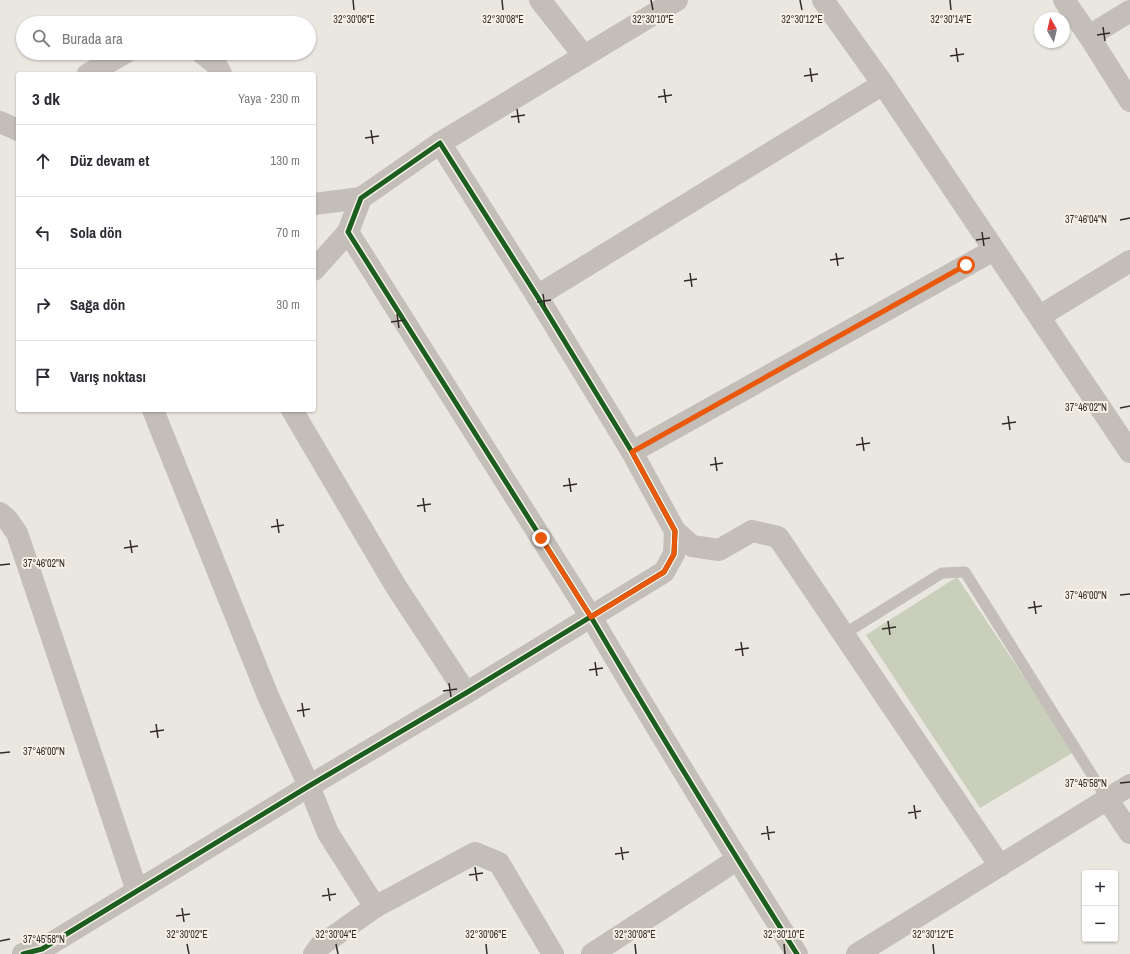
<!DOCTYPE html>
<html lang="tr">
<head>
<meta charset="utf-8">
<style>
	body { margin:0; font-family:"Archivo Narrow",sans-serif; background:#f2f2f3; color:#2b2b33 }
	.controls { position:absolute; right:12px; bottom:12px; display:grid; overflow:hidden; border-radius:4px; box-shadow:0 1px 3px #0004 }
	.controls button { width:36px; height:36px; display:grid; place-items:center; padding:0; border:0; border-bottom:1px solid #e1e1e2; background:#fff; color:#2b2b33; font:20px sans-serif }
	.compass { position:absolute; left:1034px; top:12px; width:36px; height:36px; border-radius:50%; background:#fff; box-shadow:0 1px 3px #0004; rotate:352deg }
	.stop { position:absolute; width:12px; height:12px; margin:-9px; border:3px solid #ea580c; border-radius:50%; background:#fff }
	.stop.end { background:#ea580c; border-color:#fff; box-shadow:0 1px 4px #0008 }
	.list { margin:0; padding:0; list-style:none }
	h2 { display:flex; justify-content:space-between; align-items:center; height:52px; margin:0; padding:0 16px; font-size:17px }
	h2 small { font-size:13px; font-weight:400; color:#7c7c81 }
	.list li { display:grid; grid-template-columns:26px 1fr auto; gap:12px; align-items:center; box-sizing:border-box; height:72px; padding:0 16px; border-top:1px solid #e1e1e2 }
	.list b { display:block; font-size:15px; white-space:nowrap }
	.list em { font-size:13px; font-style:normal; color:#7c7c81 }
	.icon { flex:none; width:22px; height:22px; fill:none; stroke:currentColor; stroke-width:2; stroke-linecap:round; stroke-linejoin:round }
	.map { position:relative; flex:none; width:1130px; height:954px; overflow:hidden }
	.search { position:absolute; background:#fff; box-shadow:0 1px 3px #0004; left:16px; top:16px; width:300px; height:44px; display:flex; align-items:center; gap:10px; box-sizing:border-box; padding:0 14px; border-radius:22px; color:#7c7c81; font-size:15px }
	.panel { position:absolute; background:#fff; box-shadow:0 1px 3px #0004; left:16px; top:72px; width:300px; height:340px; border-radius:4px }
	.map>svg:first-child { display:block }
	.green { fill:#cacfbb }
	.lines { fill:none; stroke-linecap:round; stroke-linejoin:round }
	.service { stroke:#c3beb8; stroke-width:11 }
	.minor { stroke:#c3beb8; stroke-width:22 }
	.tertiary { stroke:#c3beb8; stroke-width:22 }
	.cycleway-casing { stroke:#f7f1e7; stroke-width:8 }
	.cycleway { stroke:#1b5e20; stroke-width:5 }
	.route { stroke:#ea580c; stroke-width:5 }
	.ticks { fill:none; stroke:#332c27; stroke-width:1.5 }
	.ticks-label { font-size:10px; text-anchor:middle; fill:#332c27; stroke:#f7f1e7; stroke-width:4; stroke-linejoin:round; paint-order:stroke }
</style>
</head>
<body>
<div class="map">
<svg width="1130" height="954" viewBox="0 0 1130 954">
	<rect width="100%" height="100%" fill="#eae6e0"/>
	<path class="green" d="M957,577L1074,752L980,808L866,635Z"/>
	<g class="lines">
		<path class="service" d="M844,634L942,573L965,572L1107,799"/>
		<g class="minor">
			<path d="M540,0L584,56"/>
			<path d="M1064,0L1089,36L1130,101"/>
			<path d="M1089,36L1130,11"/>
			<path d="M202,53L216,64L221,74"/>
			<path d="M88,74L125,53"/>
			<path d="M0,122L18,130"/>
			<path d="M440,143L677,0"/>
			<path d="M314,204L361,198"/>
			<path d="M314,270L348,232"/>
			<path d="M537,296L883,84"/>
			<path d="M1040,316L1130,261"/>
			<path d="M153,410L268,696L309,786L328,833L375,907L475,853L499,863L553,954"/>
			<path d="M292,410L395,585L466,693"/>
			<path d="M632,452L994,250"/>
			<path d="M0,513L7,519L17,533L137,891"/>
			<path d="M675,531L692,546L719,550L752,531L778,537L1000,866"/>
			<path d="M1107,799L1130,833"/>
			<path d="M23,954L42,949L309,786L466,693L664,572L674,554L675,531L632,452L537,296L440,143L361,198L348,232L591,617C658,731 727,843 797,954"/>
			<path d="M314,954L320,946L375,907"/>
			<path d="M592,954L738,859"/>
			<path d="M857,954L1130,785"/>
		</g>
		<path class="tertiary" d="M823,0L883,84L1130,452"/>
		<g class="cycleway-casing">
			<path id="cycleway" d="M23,954L42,949L309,786L466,693L664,572L674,554L675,531L632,452L537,296L440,143L361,198L348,232L591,617C658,731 727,843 797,954"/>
		</g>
		<use href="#cycleway" class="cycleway"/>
	</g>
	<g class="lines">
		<path class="route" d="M541,538L591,617L664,572L674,554L675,531L632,452L966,265"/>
	</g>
	<path class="ticks" d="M353,0L354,10M502,0L503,10M651,0L653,10M800,0L802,10M950,0L951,10M1103,27L1105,41M1097,35L1110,33M956,48L958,62M950,56L964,54M810,68L812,82M804,76L818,74M664,89L666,103M658,97L672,95M517,109L519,123M511,117L525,115M371,130L373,144M365,138L379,136M1120,220L1130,218M982,232L984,246M976,240L990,238M836,253L838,266M830,260L844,258M690,273L692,287M684,281L697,279M543,294L545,307M537,302L551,300M397,314L399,328M391,322L405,320M1120,408L1130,406M1008,416L1010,430M1002,424L1016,422M862,437L864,451M856,445L870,443M715,457L717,471M710,465L723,463M569,478L571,492M563,486L577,484M423,498L425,512M417,506L431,504M277,519L279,533M271,527L284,525M130,540L132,553M124,548L138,546M0,565L10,564M1120,595L1130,594M1034,601L1036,614M1028,608L1042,606M888,621L890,635M882,629L896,627M741,642L743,656M735,650L749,648M595,662L597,676M589,670L603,668M449,683L451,697M443,691L457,689M302,703L304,717M297,711L310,709M156,724L158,738M150,732L164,730M0,753L10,752M1120,783L1130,782M914,805L916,819M908,813L921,811M767,826L769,840M761,834L775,832M621,847L623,860M615,854L629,852M475,867L477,881M469,875L483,873M328,888L330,901M322,896L336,894M182,908L184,922M176,916L190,914M0,941L10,939M187,944L189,954M336,944L338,954M486,944L487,954M635,944L636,954M784,944L785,954M933,944L934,954"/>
	<g class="ticks-label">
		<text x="354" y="23">32°30'06"E</text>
		<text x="503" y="23">32°30'08"E</text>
		<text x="653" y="23">32°30'10"E</text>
		<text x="802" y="23">32°30'12"E</text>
		<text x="951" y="23">32°30'14"E</text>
		<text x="1086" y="223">37°46'04"N</text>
		<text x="1086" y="411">37°46'02"N</text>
		<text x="44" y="567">37°46'02"N</text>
		<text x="1086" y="599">37°46'00"N</text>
		<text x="44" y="755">37°46'00"N</text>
		<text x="1086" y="787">37°45'58"N</text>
		<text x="187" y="938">32°30'02"E</text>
		<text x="336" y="938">32°30'04"E</text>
		<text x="486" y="938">32°30'06"E</text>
		<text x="635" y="938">32°30'08"E</text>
		<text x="784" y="938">32°30'10"E</text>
		<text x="933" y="938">32°30'12"E</text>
		<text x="44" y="943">37°45'58"N</text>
	</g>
</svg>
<div class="controls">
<button>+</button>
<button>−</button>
</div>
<svg class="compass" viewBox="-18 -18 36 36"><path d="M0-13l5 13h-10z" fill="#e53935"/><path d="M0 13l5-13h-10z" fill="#7c7c81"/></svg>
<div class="stop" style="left:966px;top:265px"></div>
<div class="stop end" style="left:541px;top:538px"></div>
<div class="search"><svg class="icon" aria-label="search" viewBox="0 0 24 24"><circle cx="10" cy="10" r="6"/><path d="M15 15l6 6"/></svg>Burada ara</div>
<section class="panel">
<h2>3 dk<small>Yaya · 230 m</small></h2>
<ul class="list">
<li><svg class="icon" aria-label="ahead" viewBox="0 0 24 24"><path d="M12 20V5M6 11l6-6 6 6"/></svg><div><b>Düz devam et</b></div><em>130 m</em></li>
<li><svg class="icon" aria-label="left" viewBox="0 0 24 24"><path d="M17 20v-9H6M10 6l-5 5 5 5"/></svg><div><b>Sola dön</b></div><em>70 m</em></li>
<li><svg class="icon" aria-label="right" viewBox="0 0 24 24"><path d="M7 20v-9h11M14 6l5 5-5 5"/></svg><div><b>Sağa dön</b></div><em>30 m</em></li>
<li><svg class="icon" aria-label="arrive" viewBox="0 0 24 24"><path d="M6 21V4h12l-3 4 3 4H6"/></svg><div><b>Varış noktası</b></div></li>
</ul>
</section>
</div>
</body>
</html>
